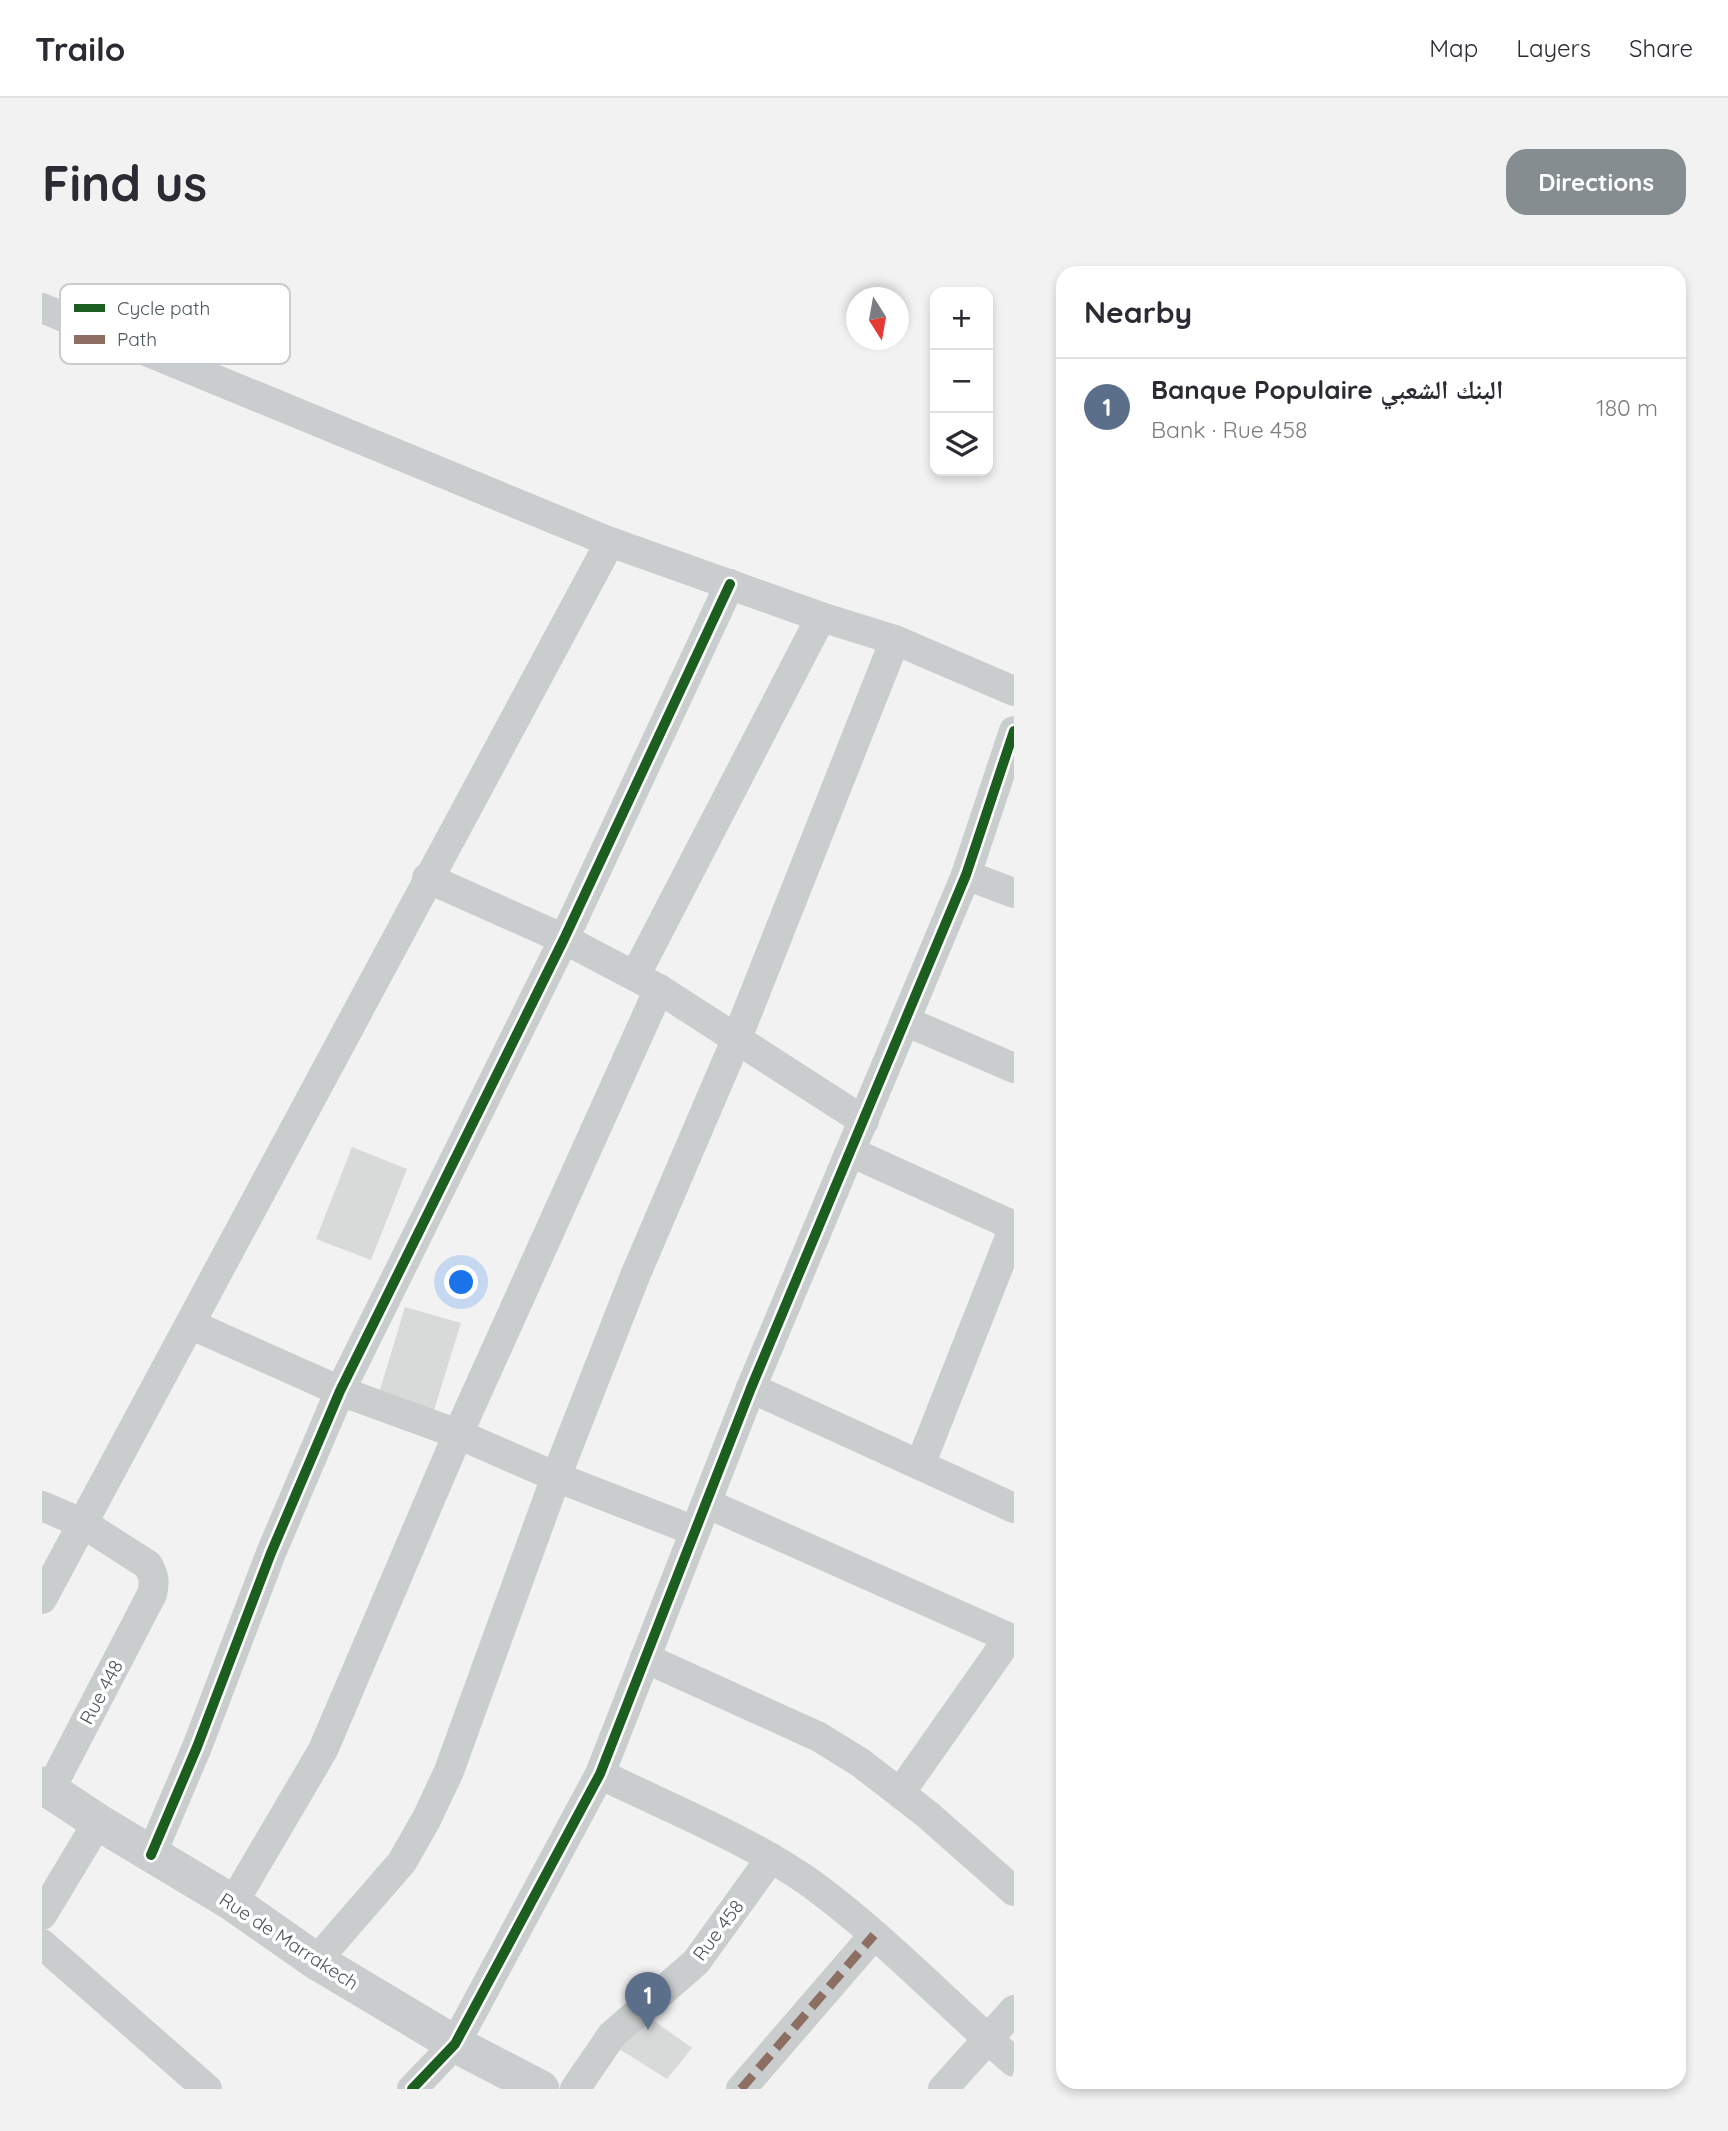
<!DOCTYPE html>
<html lang="en">
<head>
<meta charset="utf-8">
<style>
	body { margin:0; font-family:Quicksand,"Noto Naskh Arabic",sans-serif; background:#f2f2f3; color:#2b2b33 }
	.controls { position:absolute; right:21px; top:21px; display:grid; overflow:hidden; border-radius:14px; box-shadow:0 4px 10px #0003 }
	.controls button { width:63px; height:63px; display:grid; place-items:center; padding:0; border:0; border-bottom:2px solid #e1e1e2; background:#fff; color:#2b2b33; font:35px sans-serif }
	.compass { position:absolute; left:804px; top:21px; width:63px; height:63px; border-radius:50%; background:#fff; box-shadow:0 4px 10px #0003; rotate:169deg }
	.you { position:absolute; left:420px; top:1017px; width:24px; height:24px; margin:-18px; border:5px solid #fff; border-radius:50%; background:#1a73e8; box-shadow:0 0 0 10px #1a73e833 }
	.badge { display:grid; place-items:center; width:46px; height:46px; border-radius:50%; background:#858d91; color:#fff; font-size:23px; font-weight:700 }
	.pin { position:absolute; translate:-50% -58px; filter:drop-shadow(0 2px 4px #0008) }
	.pin::after { content:''; position:absolute; top:37px; width:24px; height:21px; background:inherit; clip-path:polygon(0 0,100% 0,50% 100%) }
	.list { margin:0; padding:0; list-style:none }
	h2 { display:flex; justify-content:space-between; align-items:center; height:91px; margin:0; padding:0 28px; font-size:30px }
	h2 small { font-size:23px; font-weight:400; color:#7c7c81 }
	.list li { display:grid; grid-template-columns:46px 1fr auto; gap:21px; align-items:center; box-sizing:border-box; height:98px; padding:0 28px; border-top:2px solid #e1e1e2 }
	.list b { display:block; font-size:26px; white-space:nowrap }
	.list p { margin:0; font-size:23px; white-space:nowrap; color:#7c7c81 }
	.list em { font-size:23px; font-style:normal; color:#7c7c81 }
	.icon { flex:none; width:38px; height:38px; fill:none; stroke:currentColor; stroke-width:2; stroke-linecap:round; stroke-linejoin:round }
	.map { position:relative; flex:none; width:972px; height:1823px; overflow:hidden; border-radius:21px }
	header { display:flex; align-items:center; gap:42px; box-sizing:border-box; height:98px; padding:0 35px; background:#fff; border-bottom:2px solid #e1e1e2 }
	header strong { font-size:33px }
	nav { display:flex; gap:38px; margin-inline-start:auto; font-size:24px }
	.intro { display:flex; align-items:center; justify-content:space-between; box-sizing:border-box; height:168px; padding:0 42px }
	h1 { margin:0; font-size:49px }
	.button { padding:18px 32px; border-radius:21px; background:#858d91; color:#fff; font-size:24px; font-weight:700 }
	main { display:flex; gap:42px; padding:0 42px }
	aside { flex:1; background:#fff; border-radius:21px; box-shadow:0 4px 10px #0003 }
	.map>svg:first-child { display:block }
	.building { fill:#d8dada }
	.lines { fill:none; stroke-linecap:round; stroke-linejoin:round }
	.minor { stroke:#cacdcd; stroke-width:30 }
	.tertiary { stroke:#cacdcd; stroke-width:37 }
	.quiet { stroke:#8d6e63; stroke-width:9; stroke-dasharray:18 9; stroke-linecap:butt }
	.cycleway-casing { stroke:#fff; stroke-width:15 }
	.cycleway { stroke:#1b5e20; stroke-width:10 }
	.labels { text-anchor:middle; stroke-width:7; stroke-linejoin:round; paint-order:stroke }
	.street-label { font-size:19px; fill:#4a565d; stroke:#fff }
	.key { fill:#fff; stroke:#c9ccce; stroke-width:2 }
	.key-label { font-size:19px; fill:#4a565d }
</style>
</head>
<body>
<header>
<strong>Trailo</strong>
<nav><a>Map</a><a>Layers</a><a>Share</a></nav>
</header>
<div class="intro"><h1>Find us</h1><a class="button">Directions</a></div>
<main>
<div class="map">
<svg width="972" height="1823" viewBox="0 0 972 1823">
	<rect width="100%" height="100%" fill="#f2f2f2"/>
	<g class="building">
		<path d="M310,881L365,903L329,994L274,973Z"/>
		<path d="M363,1041L419,1057L392,1144L337,1127Z"/>
		<path d="M601,1747L650,1782L625,1813L574,1781Z"/>
	</g>
	<g class="lines">
		<g class="minor">
			<path d="M0,42L568,276L779,351L853,374L972,425"/>
			<path d="M924,609L972,627"/>
			<path d="M385,612L522,673L617,723L822,855"/>
			<path d="M593,710L779,351"/>
			<path d="M863,755L972,802"/>
			<path d="M809,886L972,960"/>
			<path d="M148,1058L298,1125L416,1168L514,1211L653,1265"/>
			<path d="M709,1122L972,1242"/>
			<path d="M878,1199L972,961"/>
			<path d="M664,1237L972,1374"/>
			<path d="M0,1240L42,1258L106,1299C112,1310 113,1316 110,1328L8,1524"/>
			<path d="M0,1333L568,276"/>
			<path d="M603,1392L777,1471L819,1497L886,1549L972,1625"/>
			<path d="M558,1508C627,1542 708,1574 771,1619C843,1672 905,1738 972,1796"/>
			<path d="M858,1527L967,1372"/>
			<path d="M109,1589L155,1481L229,1287L298,1125L522,673L688,318"/>
			<path d="M191,1637L281,1484L416,1168L617,723"/>
			<path d="M0,1649L56,1556"/>
			<path d="M0,1678L165,1823"/>
			<path d="M274,1695L360,1596L385,1552L407,1505L514,1211L593,1010L695,772L853,374"/>
			<path d="M370,1823L413,1778L558,1508L709,1122L924,609L972,465"/>
			<path d="M533,1823L570,1769L654,1696L729,1592"/>
			<path d="M699,1823L832,1669"/>
			<path d="M901,1823L972,1744"/>
		</g>
		<path class="tertiary" d="M0,1519L56,1556L191,1637L274,1695L413,1778L499,1823"/>
		<path class="quiet" d="M699,1823L832,1669"/>
		<g class="cycleway-casing">
			<g id="cycleway">
				<path d="M109,1589L155,1481L229,1287L298,1125L522,673L688,318"/>
				<path d="M370,1823L413,1778L558,1508L709,1122L924,609L972,465"/>
			</g>
		</g>
		<use href="#cycleway" class="cycleway"/>
	</g>
	<g class="labels">
		<g class="street-label">
			<text transform="translate(59 1426) rotate(-62)" y="7">Rue 448</text>
			<text transform="translate(676 1664) rotate(-53)" y="7">Rue 458</text>
			<text transform="translate(247 1675) rotate(33)" y="7">Rue de Marrakech</text>
		</g>
	</g>
	<rect x="18" y="18" width="230" height="80" rx="10" class="key"/>
	<rect x="32" y="38" width="31" height="8" fill="#1b5e20"/>
	<rect x="32" y="69" width="31" height="9" fill="#8d6e63"/>
	<g class="key-label">
		<text x="75" y="49">Cycle path</text>
		<text x="75" y="80">Path</text>
	</g>
</svg>
<div class="controls">
<button>+</button>
<button>−</button>
<button><svg class="icon" aria-label="layers" viewBox="0 0 24 24"><path d="M12 4l9 5-9 5-9-5zM3 14l9 5 9-5"/></svg></button>
</div>
<svg class="compass" viewBox="-18 -18 36 36"><path d="M0-13l5 13h-10z" fill="#e53935"/><path d="M0 13l5-13h-10z" fill="#7c7c81"/></svg>
<div class="you"></div>
<div class="pin badge" style="left:606px;top:1764px;background:#5c6f8a">1</div>
</div>
<aside>
<h2>Nearby<small></small></h2>
<ul class="list">
<li><span class="badge" style="background:#5c6f8a">1</span><div><b>Banque Populaire البنك الشعبي</b><p>Bank · Rue 458</p></div><em>180 m</em></li>
</ul>
</aside>
</main>
</body>
</html>
